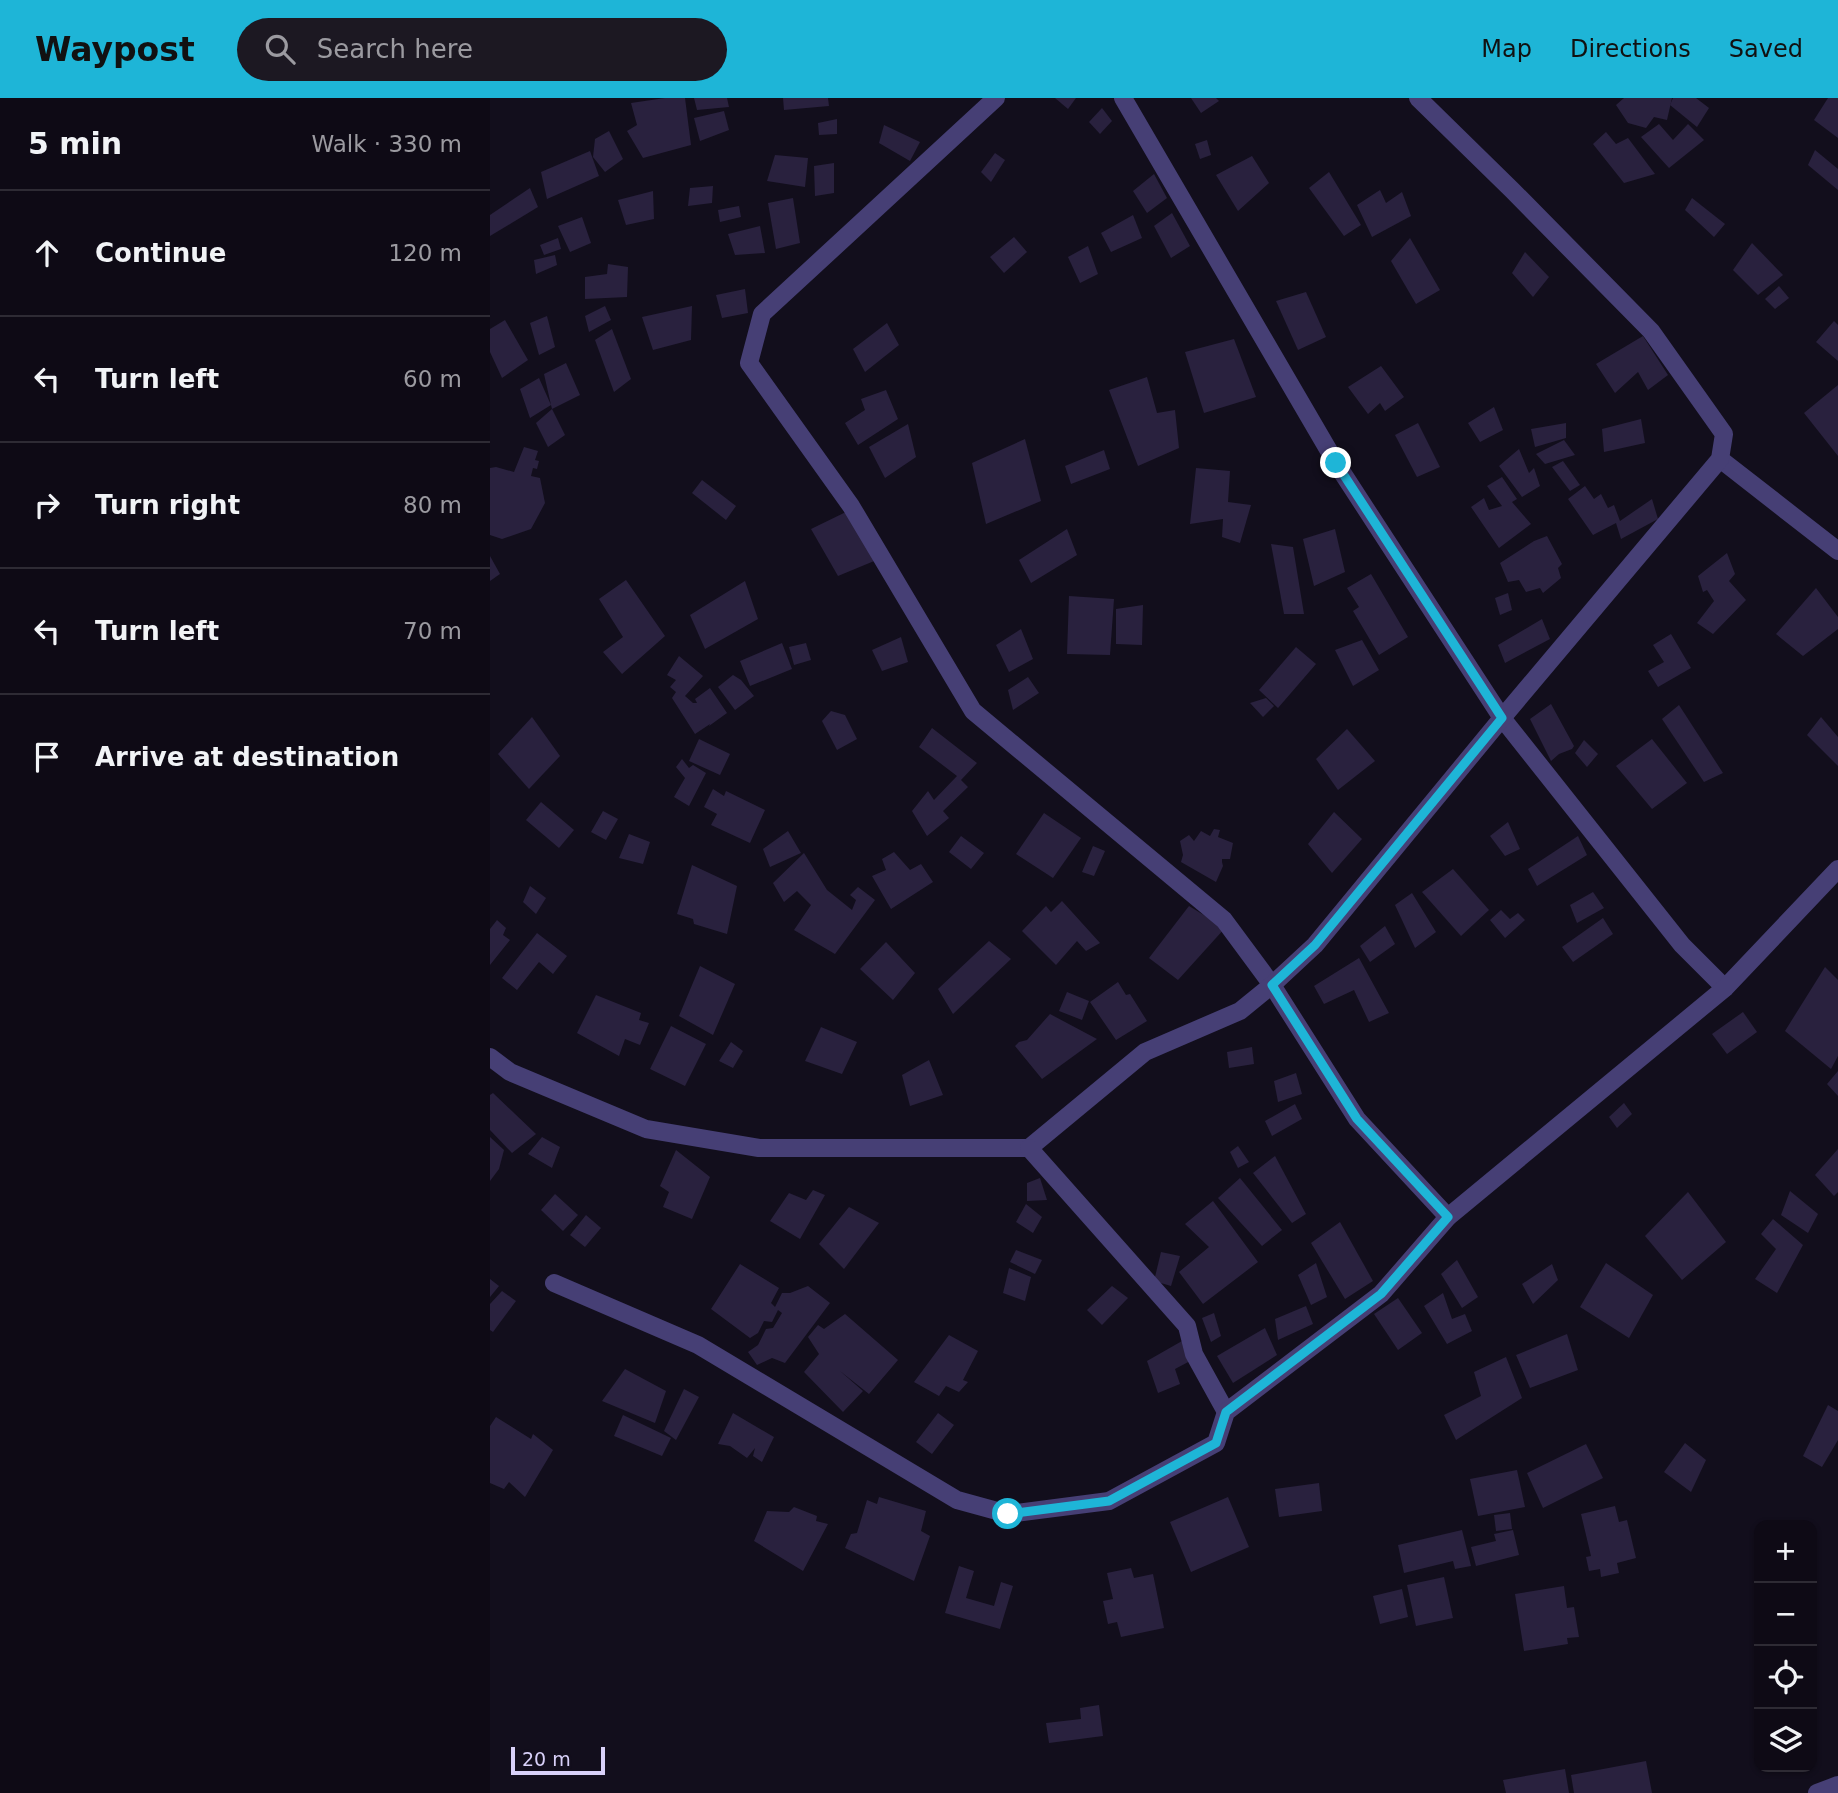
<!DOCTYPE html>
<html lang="en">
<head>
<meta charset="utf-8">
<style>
	body { margin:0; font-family:"DejaVu Sans",sans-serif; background:#1c1822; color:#f1f3f6 }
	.controls { position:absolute; right:21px; bottom:21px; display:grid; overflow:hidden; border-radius:14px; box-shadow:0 2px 5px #0004 }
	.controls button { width:63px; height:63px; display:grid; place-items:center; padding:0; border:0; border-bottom:2px solid #2e2b34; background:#0e0a15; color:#f1f3f6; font:35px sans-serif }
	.scale { position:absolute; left:21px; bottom:18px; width:94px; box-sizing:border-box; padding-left:7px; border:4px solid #d8d0f8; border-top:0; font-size:19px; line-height:24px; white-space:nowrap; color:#d8d0f8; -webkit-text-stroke:5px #120e1c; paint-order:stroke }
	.stop { position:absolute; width:21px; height:21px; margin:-16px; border:5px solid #1eb5d7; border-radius:50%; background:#fff }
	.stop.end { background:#1eb5d7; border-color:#fff; box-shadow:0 2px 7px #0008 }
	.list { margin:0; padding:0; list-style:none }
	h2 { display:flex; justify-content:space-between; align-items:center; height:91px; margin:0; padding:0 28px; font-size:30px }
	h2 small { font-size:23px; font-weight:400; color:#9b9aa0 }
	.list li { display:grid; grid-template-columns:46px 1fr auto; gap:21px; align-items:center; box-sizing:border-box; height:126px; padding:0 28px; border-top:2px solid #2e2b34 }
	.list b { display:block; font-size:26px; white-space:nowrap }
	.list em { font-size:23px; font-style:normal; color:#9b9aa0 }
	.icon { flex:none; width:38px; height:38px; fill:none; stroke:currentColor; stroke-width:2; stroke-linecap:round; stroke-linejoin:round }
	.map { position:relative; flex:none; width:1348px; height:1695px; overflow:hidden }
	header { display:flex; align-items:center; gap:42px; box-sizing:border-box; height:98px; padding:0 35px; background:#1eb5d7; color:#111 }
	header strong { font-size:33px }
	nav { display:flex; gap:38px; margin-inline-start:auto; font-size:24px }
	.search { width:490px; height:63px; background:#1c1822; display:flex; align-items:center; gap:18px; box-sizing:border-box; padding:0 24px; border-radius:38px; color:#9b9aa0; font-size:26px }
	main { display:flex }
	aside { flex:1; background:#0e0a15 }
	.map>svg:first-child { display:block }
	.building { fill:#29213e }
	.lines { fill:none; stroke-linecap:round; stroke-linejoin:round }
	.minor { stroke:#463f75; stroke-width:18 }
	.route { stroke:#1eb5d7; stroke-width:9 }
</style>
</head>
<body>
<header>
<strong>Waypost</strong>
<div class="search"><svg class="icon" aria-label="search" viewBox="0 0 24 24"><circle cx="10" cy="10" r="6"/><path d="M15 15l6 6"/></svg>Search here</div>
<nav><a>Map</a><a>Directions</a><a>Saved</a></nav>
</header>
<main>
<aside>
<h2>5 min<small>Walk · 330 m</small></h2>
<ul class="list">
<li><svg class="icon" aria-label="ahead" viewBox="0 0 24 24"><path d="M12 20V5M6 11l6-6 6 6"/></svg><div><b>Continue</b></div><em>120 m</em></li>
<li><svg class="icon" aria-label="left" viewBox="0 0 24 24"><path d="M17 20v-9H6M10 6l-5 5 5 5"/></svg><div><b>Turn left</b></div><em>60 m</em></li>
<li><svg class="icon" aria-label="right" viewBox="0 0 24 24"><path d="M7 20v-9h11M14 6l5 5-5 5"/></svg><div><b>Turn right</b></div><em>80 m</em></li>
<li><svg class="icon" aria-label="left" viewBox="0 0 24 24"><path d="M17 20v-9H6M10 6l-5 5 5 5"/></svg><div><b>Turn left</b></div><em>70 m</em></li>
<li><svg class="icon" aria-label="arrive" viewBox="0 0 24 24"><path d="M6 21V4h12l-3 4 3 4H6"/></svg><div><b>Arrive at destination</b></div></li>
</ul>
</aside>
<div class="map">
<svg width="1348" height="1695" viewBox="0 0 1348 1695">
	<rect width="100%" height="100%" fill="#120e1c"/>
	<g class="building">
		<path d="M175,0H195L201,47L153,60L137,33L147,27L141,5Z"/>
		<path d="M204,0H237L239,9L207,12Z"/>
		<path d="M293,0H338L339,8L294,12Z"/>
		<path d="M565,0H586L578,11Z"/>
		<path d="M701,0H726L729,3L711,15Z"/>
		<path d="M1134,0H1182L1177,22L1164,19L1156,30L1138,25L1126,7Z"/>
		<path d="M1183,0H1206L1219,10L1207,29L1180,7Z"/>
		<path d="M1338,0H1348V40L1324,22Z"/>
		<path d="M612,10L622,23L610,36L599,24Z"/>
		<path d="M234,13L239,32L210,43L204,20Z"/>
		<path d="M347,21V36L329,37L328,25Z"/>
		<path d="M1169,26L1183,42L1198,26L1214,42L1179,70L1151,39Z"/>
		<path d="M394,27L430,44L420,63L389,45Z"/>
		<path d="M119,33L133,61L115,74L103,59L105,41Z"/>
		<path d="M1116,34L1126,46L1138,40L1165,76L1134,85L1103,46Z"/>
		<path d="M717,42L721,57L710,61L705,46Z"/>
		<path d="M1325,52L1348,71V92L1318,67Z"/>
		<path d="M100,53L109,78L57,101L51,74Z"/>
		<path d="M505,55L515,62L501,84L491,74Z"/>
		<path d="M285,57L318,60L315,89L277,83Z"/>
		<path d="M762,58L779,85L748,113L726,77Z"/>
		<path d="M344,65V95L325,98L324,68Z"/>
		<path d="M839,74L871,127L854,138L819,90Z"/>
		<path d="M664,76L677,100L657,115L643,93Z"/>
		<path d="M223,88L222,105L198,108L200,90Z"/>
		<path d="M40,90L48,109L0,138V117Z"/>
		<path d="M890,92L896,105L912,94L921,118L882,139L867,107Z"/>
		<path d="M163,93L164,121L136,127L128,102Z"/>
		<path d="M303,100L310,145L286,151L278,105Z"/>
		<path d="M1202,100L1235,126L1224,139L1195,112Z"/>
		<path d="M249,108L251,119L230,124L228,112Z"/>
		<path d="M682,115L700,148L681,160L664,128Z"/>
		<path d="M643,117L652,140L621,154L611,135Z"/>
		<path d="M92,119L101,145L80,154L68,128Z"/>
		<path d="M270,128L275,155L245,157L238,136Z"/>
		<path d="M524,139L537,154L514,175L500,159Z"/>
		<path d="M68,140L71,151L54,157L50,147Z"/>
		<path d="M920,140L950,192L926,206L901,163Z"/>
		<path d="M1262,145L1293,177L1268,197L1243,172Z"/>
		<path d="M598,148L608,176L590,185L578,159Z"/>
		<path d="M1035,154L1059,179L1043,199L1022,175Z"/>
		<path d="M65,157L67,167L46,176L44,162Z"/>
		<path d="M118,166L138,169L137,199L95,201V179L117,176Z"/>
		<path d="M1289,188L1299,200L1285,211L1275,201Z"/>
		<path d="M255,191L258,215L232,220L226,197Z"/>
		<path d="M816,194L836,239L808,252L786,203Z"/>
		<path d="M115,208L121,222L99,234L95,218Z"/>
		<path d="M202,208L201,242L163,252L152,219Z"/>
		<path d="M57,218L65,249L49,257L40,225Z"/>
		<path d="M15,222L38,262L12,280L0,254V231Z"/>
		<path d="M1344,223L1348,227V263L1326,244Z"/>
		<path d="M397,225L409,247L375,274L363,251Z"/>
		<path d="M122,231L141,281L124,294L105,242Z"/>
		<path d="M1153,238L1178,277L1158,292L1148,274L1125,295L1106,266Z"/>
		<path d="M744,241L766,299L714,315L695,254Z"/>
		<path d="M76,265L90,297L62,311L61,307L40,320L30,291L49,280L61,307L54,276Z"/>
		<path d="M891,268L914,299L895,313L890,305L878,316L858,289Z"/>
		<path d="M657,279L667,315L685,312L689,350L648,368L619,292Z"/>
		<path d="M1348,287V358L1314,315Z"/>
		<path d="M396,292L408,321L368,347L355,325L375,312L371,301Z"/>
		<path d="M1004,309L1013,332L990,344L978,325Z"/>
		<path d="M62,311L75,337L58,349L46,325Z"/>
		<path d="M1151,321L1155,345L1114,354L1112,331Z"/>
		<path d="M928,325L950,369L927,379L905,337Z"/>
		<path d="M1076,325V340L1045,349L1041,331Z"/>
		<path d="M418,326L426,359L395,380L379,349Z"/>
		<path d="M535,341L551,403L496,426L482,365Z"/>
		<path d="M1074,342L1085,357L1055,366L1046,356Z"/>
		<path d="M34,349L48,353L45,362L49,363L47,371L43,370L41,378L50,380L55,405L41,431L12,441L0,437V370L6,369L24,374Z"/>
		<path d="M1029,351L1039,375L1044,370L1050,388L1032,399L1009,368Z"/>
		<path d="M614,352L620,371L581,386L575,368Z"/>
		<path d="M1073,363L1090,387L1080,393L1062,369Z"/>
		<path d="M706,370L740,373L738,404L761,407L750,445L732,439L733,421L700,426Z"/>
		<path d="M1012,379L1027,401L1022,404L1041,426L1009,450L981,409L994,400L999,412L1012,408L997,388Z"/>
		<path d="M212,382L246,408L236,422L202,395Z"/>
		<path d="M1095,388L1104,401L1111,396L1118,410L1124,407L1130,423L1162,401L1168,421L1131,441L1126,425L1103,437L1078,401Z"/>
		<path d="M360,412L389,461L348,478L321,431Z"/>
		<path d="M577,431L587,457L541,485L529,462Z"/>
		<path d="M845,431L855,474L824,488L813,441Z"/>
		<path d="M1057,438L1072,466L1068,470L1071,480L1053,495L1050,490L1036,494L1029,482L1018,484L1010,465L1044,443Z"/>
		<path d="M781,446L803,449L814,516H794Z"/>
		<path d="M1237,455L1245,476L1239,483L1256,502L1223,536L1207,525L1224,503L1217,492L1213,494L1208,478Z"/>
		<path d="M0,458L10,476L0,483Z"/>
		<path d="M881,476L918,539L889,557L863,513L869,509L857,490Z"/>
		<path d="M136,482L175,538L132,576L113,554L133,539L109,501Z"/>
		<path d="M255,483L268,521L215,551L200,517Z"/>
		<path d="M1326,490L1348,519V531L1313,558L1286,536Z"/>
		<path d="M1018,495L1022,512L1010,517L1005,500Z"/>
		<path d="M579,498L624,501L620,557L577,556Z"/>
		<path d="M653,507L652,547L626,546V511Z"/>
		<path d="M1052,521L1060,541L1015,565L1008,547Z"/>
		<path d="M531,531L543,561L519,574L506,547Z"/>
		<path d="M1181,536L1201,570L1168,589L1158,573L1174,564L1163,547Z"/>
		<path d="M411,539L418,564L392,573L382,552Z"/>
		<path d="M872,542L889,572L863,588L845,552Z"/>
		<path d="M292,545L302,571L260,588L250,563Z"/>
		<path d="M316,545L321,562L304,567L299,549Z"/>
		<path d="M806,549L826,566L788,610L769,592Z"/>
		<path d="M189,558L213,578L195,598L203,605H207L205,601L220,590L237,615L219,628L220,626L205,636L182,600L186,594L180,589L186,582L177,577Z"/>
		<path d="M243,577L251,582L264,598L245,612L228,589Z"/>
		<path d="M538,579L549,595L523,612L518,592Z"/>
		<path d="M776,600L784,608L773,619L760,605Z"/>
		<path d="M1061,606L1084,648L1082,651L1069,656L1061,663L1040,621Z"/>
		<path d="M1189,607L1233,675L1214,684L1172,621Z"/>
		<path d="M341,613L355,617L367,641L347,652L332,623Z"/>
		<path d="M42,619L70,658L39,691L8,656Z"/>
		<path d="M1331,619L1348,639V668L1317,637Z"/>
		<path d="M442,630L487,665L471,682L478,689L453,713L459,720L437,738L422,713L438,693L444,702L467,678L429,649Z"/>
		<path d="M857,631L885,663L848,692L826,661Z"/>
		<path d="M209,641L240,656L230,677L199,663Z"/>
		<path d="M1162,641L1197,685L1162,711L1126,668Z"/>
		<path d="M1094,642L1108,656L1097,669L1085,655Z"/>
		<path d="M192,661L199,670L203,667L216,675L199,708L184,699L195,680L186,669Z"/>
		<path d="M223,691L234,698L236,693L275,712L260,745L221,727L227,716L214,709Z"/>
		<path d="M51,704L84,732L69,750L36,722Z"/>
		<path d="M113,713L128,721L116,742L101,734Z"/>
		<path d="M844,714L872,741L842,775L818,746Z"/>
		<path d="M554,715L591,740L563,780L526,756Z"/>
		<path d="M1018,724L1030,751L1015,758L1000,738Z"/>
		<path d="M724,731L730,732L728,739L743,745L740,761H732V764L733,768L726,784L691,764L693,757L690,743L699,737L704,743L711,733L720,738Z"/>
		<path d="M298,733L311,755L280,769L273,751Z"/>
		<path d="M139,736L160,744L153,766L129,760Z"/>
		<path d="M471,738L494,755L481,771L459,754Z"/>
		<path d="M1088,738L1097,757L1047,788L1038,771Z"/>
		<path d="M603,748L615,753L604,778L592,774Z"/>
		<path d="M404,754L420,772L431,766L443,784L401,811L382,778L396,772L392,761Z"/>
		<path d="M314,755L337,792L362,812L366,802L360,797L368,789L385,802L345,856L304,832L321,807L307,793L294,804L283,785Z"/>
		<path d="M202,767L247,788L237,836L204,826L203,821L187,816Z"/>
		<path d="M963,771L999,812L971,838L932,794Z"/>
		<path d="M40,788L56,800L46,816L33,804Z"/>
		<path d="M1103,794L1114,810L1087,825L1080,807Z"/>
		<path d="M922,795L946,834L925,850L905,807Z"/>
		<path d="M572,803L610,845L596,853L587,843L566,867L532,833L556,808L561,814Z"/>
		<path d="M699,808L735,830L688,882L659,860Z"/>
		<path d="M1011,812L1020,821L1028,815L1035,822L1015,840L1000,822Z"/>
		<path d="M1113,820L1123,836L1083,864L1072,849Z"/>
		<path d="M7,822L16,830L13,837L20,842L0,867V831Z"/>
		<path d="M895,828L905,846L880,864L870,848Z"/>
		<path d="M47,835L77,858L63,876L49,864L27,892L12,880Z"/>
		<path d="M499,843L521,861L463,916L448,891Z"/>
		<path d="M396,844L425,875L403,902L370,871Z"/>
		<path d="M869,860L899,915L879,924L864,892L834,906L824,888Z"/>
		<path d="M210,868L245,886L223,937L189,918Z"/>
		<path d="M1335,869L1348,882V958L1341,971L1295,933Z"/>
		<path d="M628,884L636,897L640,896L657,923L626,942L600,904Z"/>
		<path d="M577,894L599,903L592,922L569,913Z"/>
		<path d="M106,897L151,915L149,922L159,925L150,947L135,941L129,958L87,935Z"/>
		<path d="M1253,914L1267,934L1237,956L1222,936Z"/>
		<path d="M560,916L607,941L552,981L525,948L529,944L537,942Z"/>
		<path d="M181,928L216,946L195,988L160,971Z"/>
		<path d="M331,929L367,944L352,976L315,963Z"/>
		<path d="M241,944L253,953L243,970L229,963Z"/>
		<path d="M762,949L764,966L739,970L737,954Z"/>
		<path d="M439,962L453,997L420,1008L412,977Z"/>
		<path d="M1348,973V998L1337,986Z"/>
		<path d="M806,975L812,996L788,1004L784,983Z"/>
		<path d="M3,995L46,1036L22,1055L0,1032V997Z"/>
		<path d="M1134,1005L1142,1016L1127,1030L1119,1019Z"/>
		<path d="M805,1006L812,1021L782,1038L775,1023Z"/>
		<path d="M0,1039L14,1052L9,1071L0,1083Z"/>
		<path d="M52,1039L70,1049L62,1070L38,1056Z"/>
		<path d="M748,1048L759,1064L748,1070L740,1054Z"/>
		<path d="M1348,1051V1094L1344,1098L1325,1077Z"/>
		<path d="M186,1052L220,1079L202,1121L173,1109L179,1094L170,1088Z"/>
		<path d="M785,1058L816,1116L802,1125L763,1075Z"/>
		<path d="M550,1080L557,1102L537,1103V1085Z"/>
		<path d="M750,1080L792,1132L772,1148L728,1100Z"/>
		<path d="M323,1092L335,1097L310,1141L280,1123L299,1095L316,1102Z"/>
		<path d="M1300,1093L1328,1116L1318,1135L1291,1117Z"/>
		<path d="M1198,1094L1236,1144L1192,1182L1155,1138Z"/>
		<path d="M65,1096L88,1117L73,1133L51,1112Z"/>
		<path d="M723,1103L768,1164L713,1206L689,1174L719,1149L695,1126Z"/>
		<path d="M536,1106L552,1119L543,1135L526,1124Z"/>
		<path d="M359,1109L389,1125L354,1171L329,1146Z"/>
		<path d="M96,1117L111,1130L95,1149L80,1137Z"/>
		<path d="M1283,1121L1313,1147L1287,1195L1265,1181L1286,1151L1271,1136Z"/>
		<path d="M850,1124L883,1183L855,1201L821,1145Z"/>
		<path d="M526,1152L552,1162L545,1176L520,1164Z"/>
		<path d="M671,1154L690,1158L681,1188L664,1183Z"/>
		<path d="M967,1162L988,1199L972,1210L951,1176Z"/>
		<path d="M826,1165L837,1199L821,1207L808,1177Z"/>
		<path d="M1116,1165L1163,1197L1139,1240L1090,1209Z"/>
		<path d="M250,1166L289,1190L281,1205L285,1209L292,1195H300L318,1188L340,1205L295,1265L282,1260L267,1267L258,1254L268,1247L276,1231L283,1230L292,1215L288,1212L282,1224L274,1223L268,1235L260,1240L221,1211Z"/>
		<path d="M1062,1166L1068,1182L1043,1206L1032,1186Z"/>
		<path d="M519,1170L541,1179L535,1203L513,1195Z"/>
		<path d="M0,1181L9,1188L0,1199Z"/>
		<path d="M622,1188L638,1200L612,1227L597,1212Z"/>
		<path d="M12,1193L26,1203L3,1234L0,1232V1206Z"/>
		<path d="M953,1195L962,1221L975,1216L982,1233L957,1246L934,1208Z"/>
		<path d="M908,1200L932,1235L908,1252L884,1216Z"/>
		<path d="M816,1208L823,1226L788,1242L785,1221Z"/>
		<path d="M724,1215L731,1238L721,1244L712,1220Z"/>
		<path d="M355,1216L408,1262L379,1296L350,1273L373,1293L353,1314L314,1274L329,1256L318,1239L328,1227L334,1231Z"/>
		<path d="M775,1230L787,1257L743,1285L727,1258Z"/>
		<path d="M1077,1236L1088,1272L1040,1290L1026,1257Z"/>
		<path d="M459,1237L488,1253L473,1282L478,1284L469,1294L456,1288L449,1298L424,1284Z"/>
		<path d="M692,1243L702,1262L685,1271L690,1286L668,1295L657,1263Z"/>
		<path d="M1016,1259L1032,1300L966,1342L954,1317L991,1298L984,1274Z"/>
		<path d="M135,1271L176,1293L165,1325L112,1303Z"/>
		<path d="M194,1291L209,1299L186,1342L174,1333Z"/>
		<path d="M1338,1307L1348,1313V1342L1332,1369L1313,1358Z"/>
		<path d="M243,1315L284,1339L272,1364L263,1358L265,1350L257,1360L240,1348L228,1346Z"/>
		<path d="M448,1315L464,1327L442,1356L426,1344Z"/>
		<path d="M133,1317L181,1340L172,1358L124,1338Z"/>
		<path d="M6,1319L41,1341L43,1336L63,1352L35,1399L19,1384L14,1391L0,1385V1328Z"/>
		<path d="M1195,1345L1216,1362L1201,1394L1174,1374Z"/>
		<path d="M1096,1346L1113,1380L1053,1410L1037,1375Z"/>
		<path d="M1027,1372L1035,1409L988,1418L980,1381Z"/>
		<path d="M829,1385L832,1413L789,1419L785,1391Z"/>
		<path d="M389,1399L436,1413L431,1433L440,1438L424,1483L355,1450L361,1436L367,1435L377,1402L387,1406Z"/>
		<path d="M738,1399L759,1449L701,1474L680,1424Z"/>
		<path d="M1125,1408L1129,1424L1137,1422L1146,1460L1127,1465L1129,1475L1111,1479L1110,1471L1099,1473L1096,1459L1101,1458L1091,1416Z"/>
		<path d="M304,1409L327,1418L326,1423L338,1426L313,1473L264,1443L277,1413L299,1414Z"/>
		<path d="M1020,1415L1022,1431L1006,1433L1004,1417Z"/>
		<path d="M972,1432L981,1468L965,1471L963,1463L914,1475L908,1447Z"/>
		<path d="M1023,1432L1029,1457L986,1468L981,1449L1006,1443L1004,1436Z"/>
		<path d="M469,1468L484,1473L476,1500L504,1508L511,1484L523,1488L510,1531L455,1515Z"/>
		<path d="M641,1470L644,1480L663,1476L674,1530L631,1539L627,1524L618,1526L613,1503L623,1501L617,1475Z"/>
		<path d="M954,1479L963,1520L926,1528L917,1487Z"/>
		<path d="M1074,1488L1077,1510L1084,1509L1089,1539L1077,1540L1078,1546L1034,1553L1025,1496Z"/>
		<path d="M912,1491L918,1519L890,1526L883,1498Z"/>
		<path d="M609,1607L613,1638L559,1645L556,1625L591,1621L590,1610Z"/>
		<path d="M1156,1663L1162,1695H1084L1081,1677Z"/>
		<path d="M1075,1671L1079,1695H1016L1013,1682Z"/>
	</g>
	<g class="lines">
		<g class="minor">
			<path d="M506,0L272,216L259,265L361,408L483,613L734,822L782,887L867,1021L958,1119"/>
			<path d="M633,0L846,365L1012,620L1192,847L1235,890"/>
			<path d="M1230,361L1348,453"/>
			<path d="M0,959L20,974L156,1031L269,1050H539L655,954L750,913L782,887L825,847L1012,620L1230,361L1234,336L1161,233L1022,92L928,0"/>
			<path d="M539,1050L697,1228L704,1256L736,1314"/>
			<path d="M64,1185L208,1247L467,1402L518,1416L619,1403L726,1345L736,1314L891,1196L958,1119L1235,890L1348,771"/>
			<path d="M1327,1695L1348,1687"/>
		</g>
	</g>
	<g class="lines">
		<path class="route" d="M518,1416L619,1403L726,1345L736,1314L891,1196L958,1119L867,1021L782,887L825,847L1012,620L846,365"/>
	</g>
</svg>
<div class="controls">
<button>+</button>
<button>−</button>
<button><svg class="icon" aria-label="locate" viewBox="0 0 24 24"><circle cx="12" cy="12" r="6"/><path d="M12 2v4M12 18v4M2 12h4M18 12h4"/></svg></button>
<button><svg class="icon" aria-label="layers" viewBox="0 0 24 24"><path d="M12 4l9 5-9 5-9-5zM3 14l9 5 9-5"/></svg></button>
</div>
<div class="scale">20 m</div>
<div class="stop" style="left:518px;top:1416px"></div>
<div class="stop end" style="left:846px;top:365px"></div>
</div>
</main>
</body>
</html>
